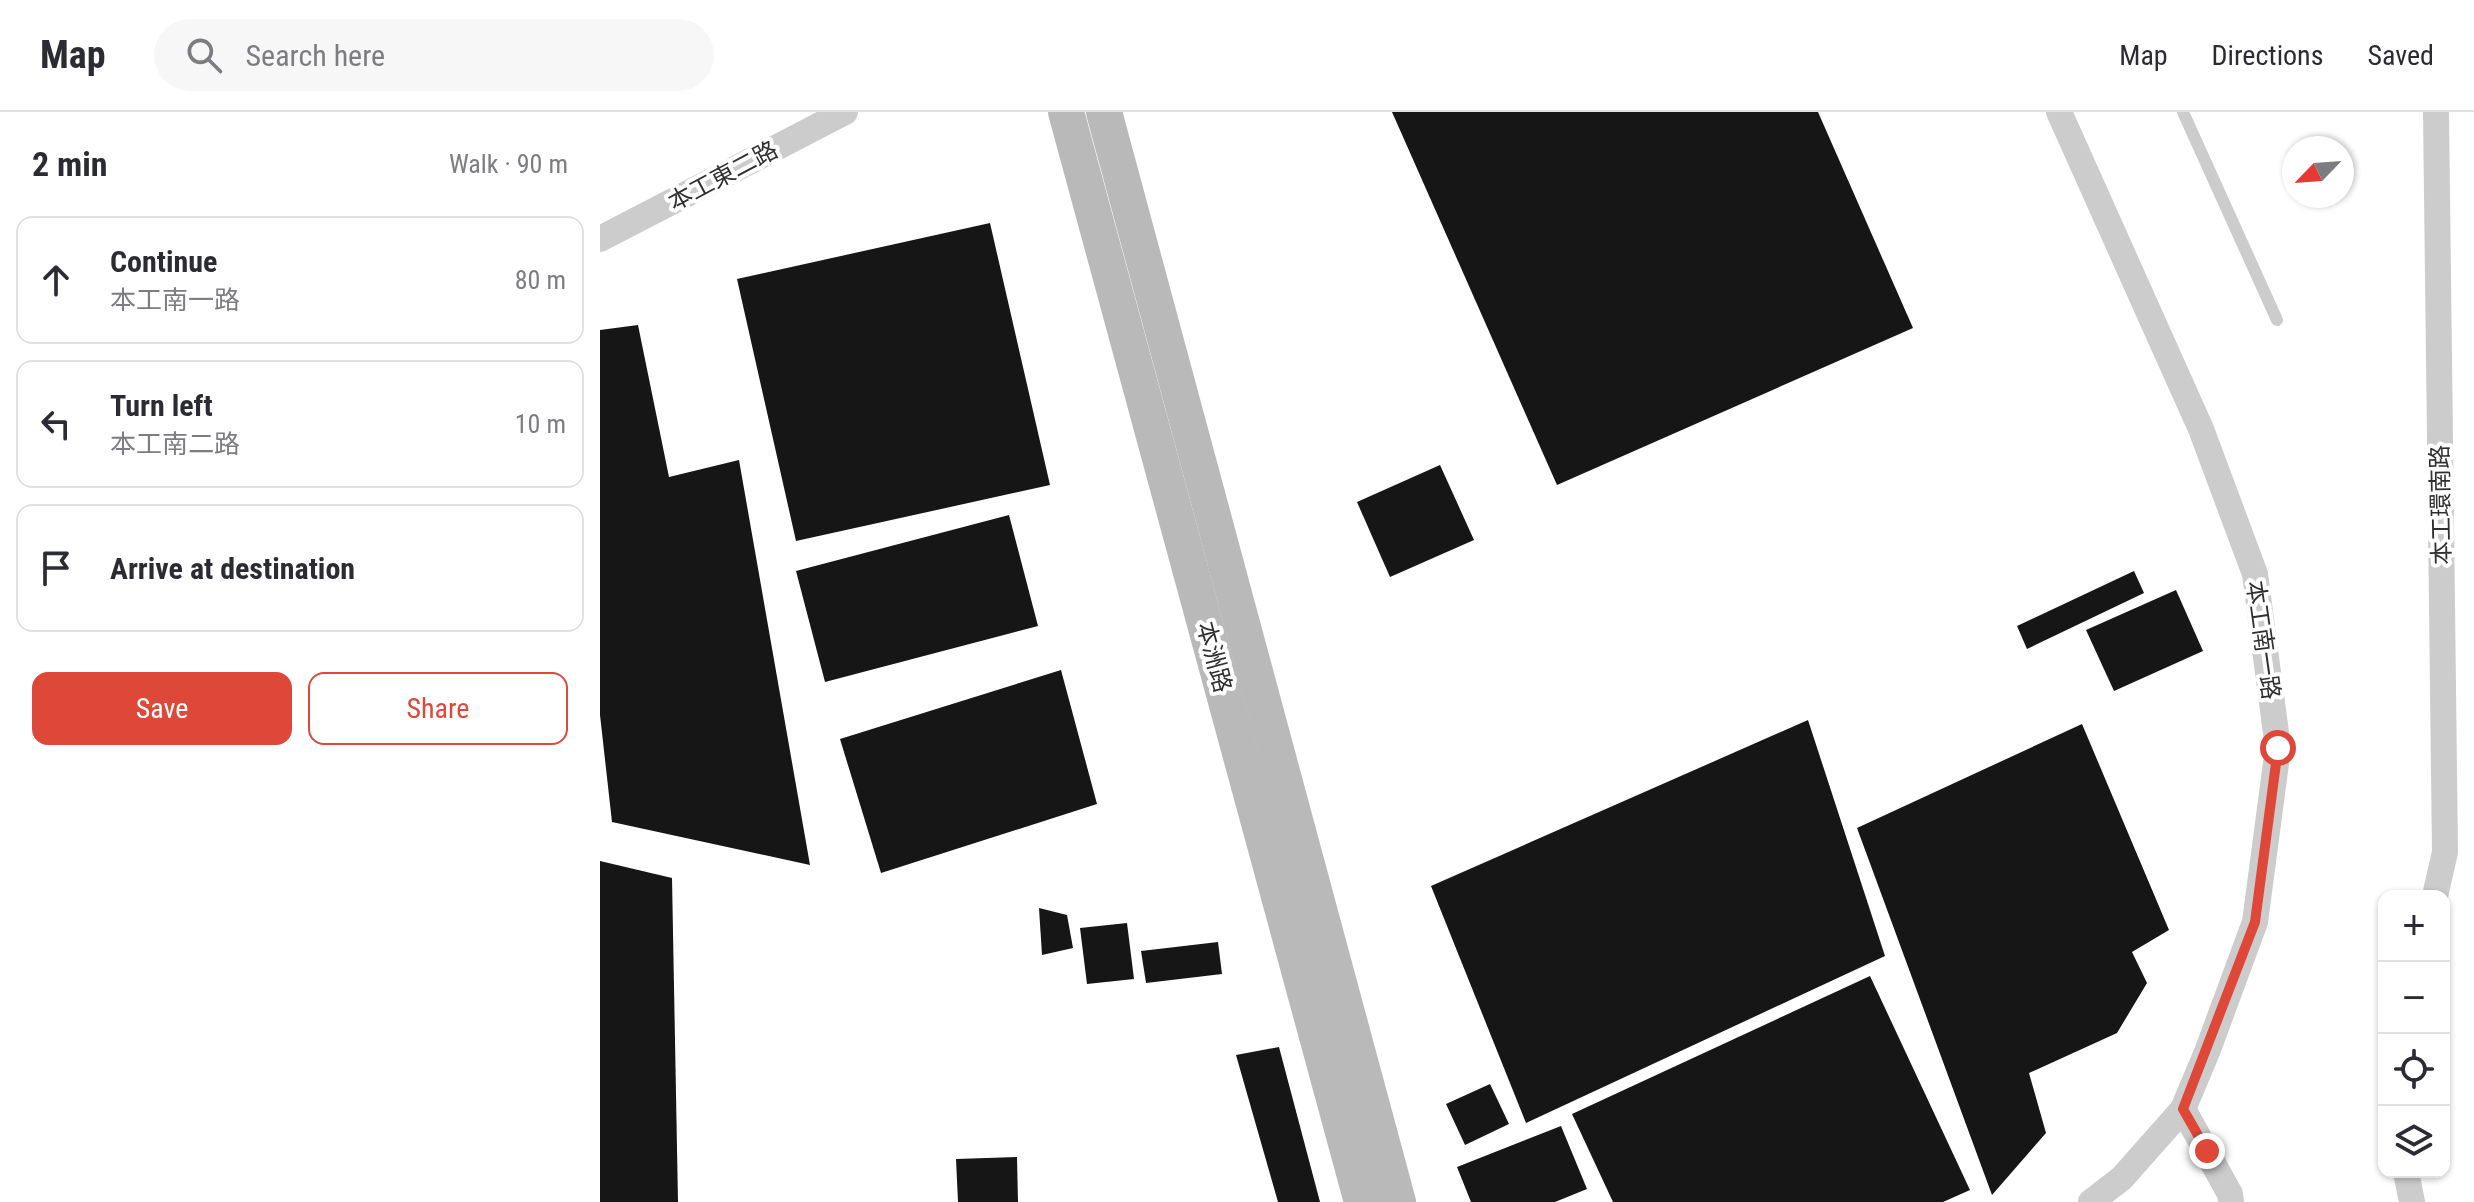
<!DOCTYPE html>
<html lang="en">
<head>
<meta charset="utf-8">
<style>
	body { margin:0; font-family:"Roboto Condensed","Noto Sans TC",sans-serif; background:#f7f7f7; color:#2b2b33 }
	.controls { position:absolute; right:24px; bottom:24px; display:grid; overflow:hidden; border-radius:16px; box-shadow:0 2px 6px #0004 }
	.controls button { width:72px; height:72px; display:grid; place-items:center; padding:0; border:0; border-bottom:2px solid #e1e1e2; background:#fff; color:#2b2b33; font:40px sans-serif }
	.compass { position:absolute; left:1682px; top:24px; width:72px; height:72px; border-radius:50%; background:#fff; box-shadow:0 2px 6px #0004; rotate:245deg }
	.stop { position:absolute; width:24px; height:24px; margin:-18px; border:6px solid #de4839; border-radius:50%; background:#fff }
	.stop.end { background:#de4839; border-color:#fff; box-shadow:0 2px 8px #0008 }
	.list { margin:0; padding:0; list-style:none }
	h2 { display:flex; justify-content:space-between; align-items:center; height:104px; margin:0; padding:0 32px; font-size:34px }
	h2 small { font-size:26px; font-weight:400; color:#7c7c81 }
	.list li { display:grid; grid-template-columns:52px 1fr auto; gap:24px; align-items:center; box-sizing:border-box; height:128px; margin:0 16px 16px; padding:0 16px; border:2px solid #e1e1e2; border-radius:16px }
	.list b { display:block; font-size:30px; white-space:nowrap }
	.list p { margin:0; font-size:26px; white-space:nowrap; color:#7c7c81 }
	.list em { font-size:26px; font-style:normal; color:#7c7c81 }
	.actions { display:flex; gap:16px; padding:24px 32px }
	.actions a { flex:1; padding:18px 0; border:2px solid #de4839; border-radius:16px; text-align:center; font-size:28px; color:#de4839 }
	.actions .main { background:#de4839; color:#fff }
	.icon { flex:none; width:44px; height:44px; fill:none; stroke:currentColor; stroke-width:2; stroke-linecap:round; stroke-linejoin:round }
	.map { position:relative; flex:none; width:1874px; height:1090px; overflow:hidden }
	header { display:flex; align-items:center; gap:48px; box-sizing:border-box; height:112px; padding:0 40px; background:#fff; border-bottom:2px solid #e1e1e2 }
	header strong { font-size:38px }
	nav { display:flex; gap:44px; margin-inline-start:auto; font-size:28px }
	.search { width:560px; height:72px; background:#f7f7f7; display:flex; align-items:center; gap:20px; box-sizing:border-box; padding:0 28px; border-radius:44px; color:#7c7c81; font-size:30px }
	main { display:flex }
	aside { flex:1; background:#fff }
	.map>svg:first-child { display:block }
	.building { fill:#161616 }
	.lines { fill:none; stroke-linecap:round; stroke-linejoin:round }
	.lane { stroke:#ccc; stroke-width:12 }
	.street { stroke:#ccc; stroke-width:26 }
	.secondary { stroke:#b9b9b9; stroke-width:36 }
	.route { stroke:#de4839; stroke-width:10 }
	.labels { text-anchor:middle; stroke-width:8; stroke-linejoin:round; paint-order:stroke }
	.street-label { font-size:24px; fill:#2f2f2f; stroke:#fff }
</style>
</head>
<body>
<header>
<strong>Map</strong>
<div class="search"><svg class="icon" aria-label="search" viewBox="0 0 24 24"><circle cx="10" cy="10" r="6"/><path d="M15 15l6 6"/></svg>Search here</div>
<nav><a>Map</a><a>Directions</a><a>Saved</a></nav>
</header>
<main>
<aside>
<h2>2 min<small>Walk · 90 m</small></h2>
<ul class="list">
<li><svg class="icon" aria-label="ahead" viewBox="0 0 24 24"><path d="M12 20V5M6 11l6-6 6 6"/></svg><div><b>Continue</b><p>本工南一路</p></div><em>80 m</em></li>
<li><svg class="icon" aria-label="left" viewBox="0 0 24 24"><path d="M17 20v-9H6M10 6l-5 5 5 5"/></svg><div><b>Turn left</b><p>本工南二路</p></div><em>10 m</em></li>
<li><svg class="icon" aria-label="arrive" viewBox="0 0 24 24"><path d="M6 21V4h12l-3 4 3 4H6"/></svg><div><b>Arrive at destination</b></div></li>
</ul>
<div class="actions"><a class="main">Save</a><a>Share</a></div>
</aside>
<div class="map">
<svg width="1874" height="1090" viewBox="0 0 1874 1090">
	<rect width="100%" height="100%" fill="#fff"/>
	<g class="building">
		<path d="M792,0H1218L1313,216L957,373Z"/>
		<path d="M390,111L450,373L196,429L137,167Z"/>
		<path d="M38,213L69,365L139,348L210,753L12,710L0,603V218Z"/>
		<path d="M840,353L874,428L790,465L757,390Z"/>
		<path d="M409,403L438,514L225,570L196,459Z"/>
		<path d="M1534,459L1544,481L1427,537L1417,514Z"/>
		<path d="M1576,478L1603,539L1514,579L1486,518Z"/>
		<path d="M461,558L497,692L281,761L240,627Z"/>
		<path d="M1208,608L1285,844L926,1011L831,774Z"/>
		<path d="M1482,612L1569,818L1532,840L1547,871L1517,921L1429,961L1446,1021L1392,1083L1257,716Z"/>
		<path d="M0,749L72,766L78,1090H0Z"/>
		<path d="M439,796L467,803L473,836L442,843Z"/>
		<path d="M527,811L534,867L487,872L480,816Z"/>
		<path d="M618,830L622,862L546,871L541,839Z"/>
		<path d="M1270,864L1370,1078L1343,1090H1013L972,1002Z"/>
		<path d="M679,935L720,1090H678L636,943Z"/>
		<path d="M890,972L909,1012L865,1033L846,992Z"/>
		<path d="M961,1014L987,1077L955,1090H871L857,1055Z"/>
		<path d="M417,1045L418,1090H358L356,1047Z"/>
	</g>
	<g class="lines">
		<path class="lane" d="M1583,0L1677,208"/>
		<g class="street">
			<path d="M1459,0L1601,317L1655,462L1678,636L1655,810L1607,940L1583,997L1522,1066L1491,1090"/>
			<path d="M0,127L245,0"/>
			<path d="M1835,784L1845,740L1836,0"/>
			<path d="M1583,997L1630,1082L1631,1090"/>
			<path d="M1806,1060L1812,1090"/>
		</g>
		<g class="secondary">
			<path d="M466,0L762,1090"/>
			<path d="M504,0L798,1090"/>
		</g>
	</g>
	<g class="lines">
		<path class="route" d="M1607,1039L1583,997L1655,810L1678,636"/>
	</g>
	<g class="labels">
		<g class="street-label">
			<text transform="translate(123 64) rotate(-28)" y="8">本工東二路</text>
			<text transform="translate(1841 393) rotate(-91)" y="8">本工環南路</text>
			<text transform="translate(1663 528) rotate(82)" y="8">本工南一路</text>
			<text transform="translate(614 545) rotate(75)" y="8">本洲路</text>
		</g>
	</g>
</svg>
<div class="controls">
<button>+</button>
<button>−</button>
<button><svg class="icon" aria-label="locate" viewBox="0 0 24 24"><circle cx="12" cy="12" r="6"/><path d="M12 2v4M12 18v4M2 12h4M18 12h4"/></svg></button>
<button><svg class="icon" aria-label="layers" viewBox="0 0 24 24"><path d="M12 4l9 5-9 5-9-5zM3 14l9 5 9-5"/></svg></button>
</div>
<svg class="compass" viewBox="-18 -18 36 36"><path d="M0-13l5 13h-10z" fill="#e53935"/><path d="M0 13l5-13h-10z" fill="#7c7c81"/></svg>
<div class="stop" style="left:1678px;top:636px"></div>
<div class="stop end" style="left:1607px;top:1039px"></div>
</div>
</main>
</body>
</html>
